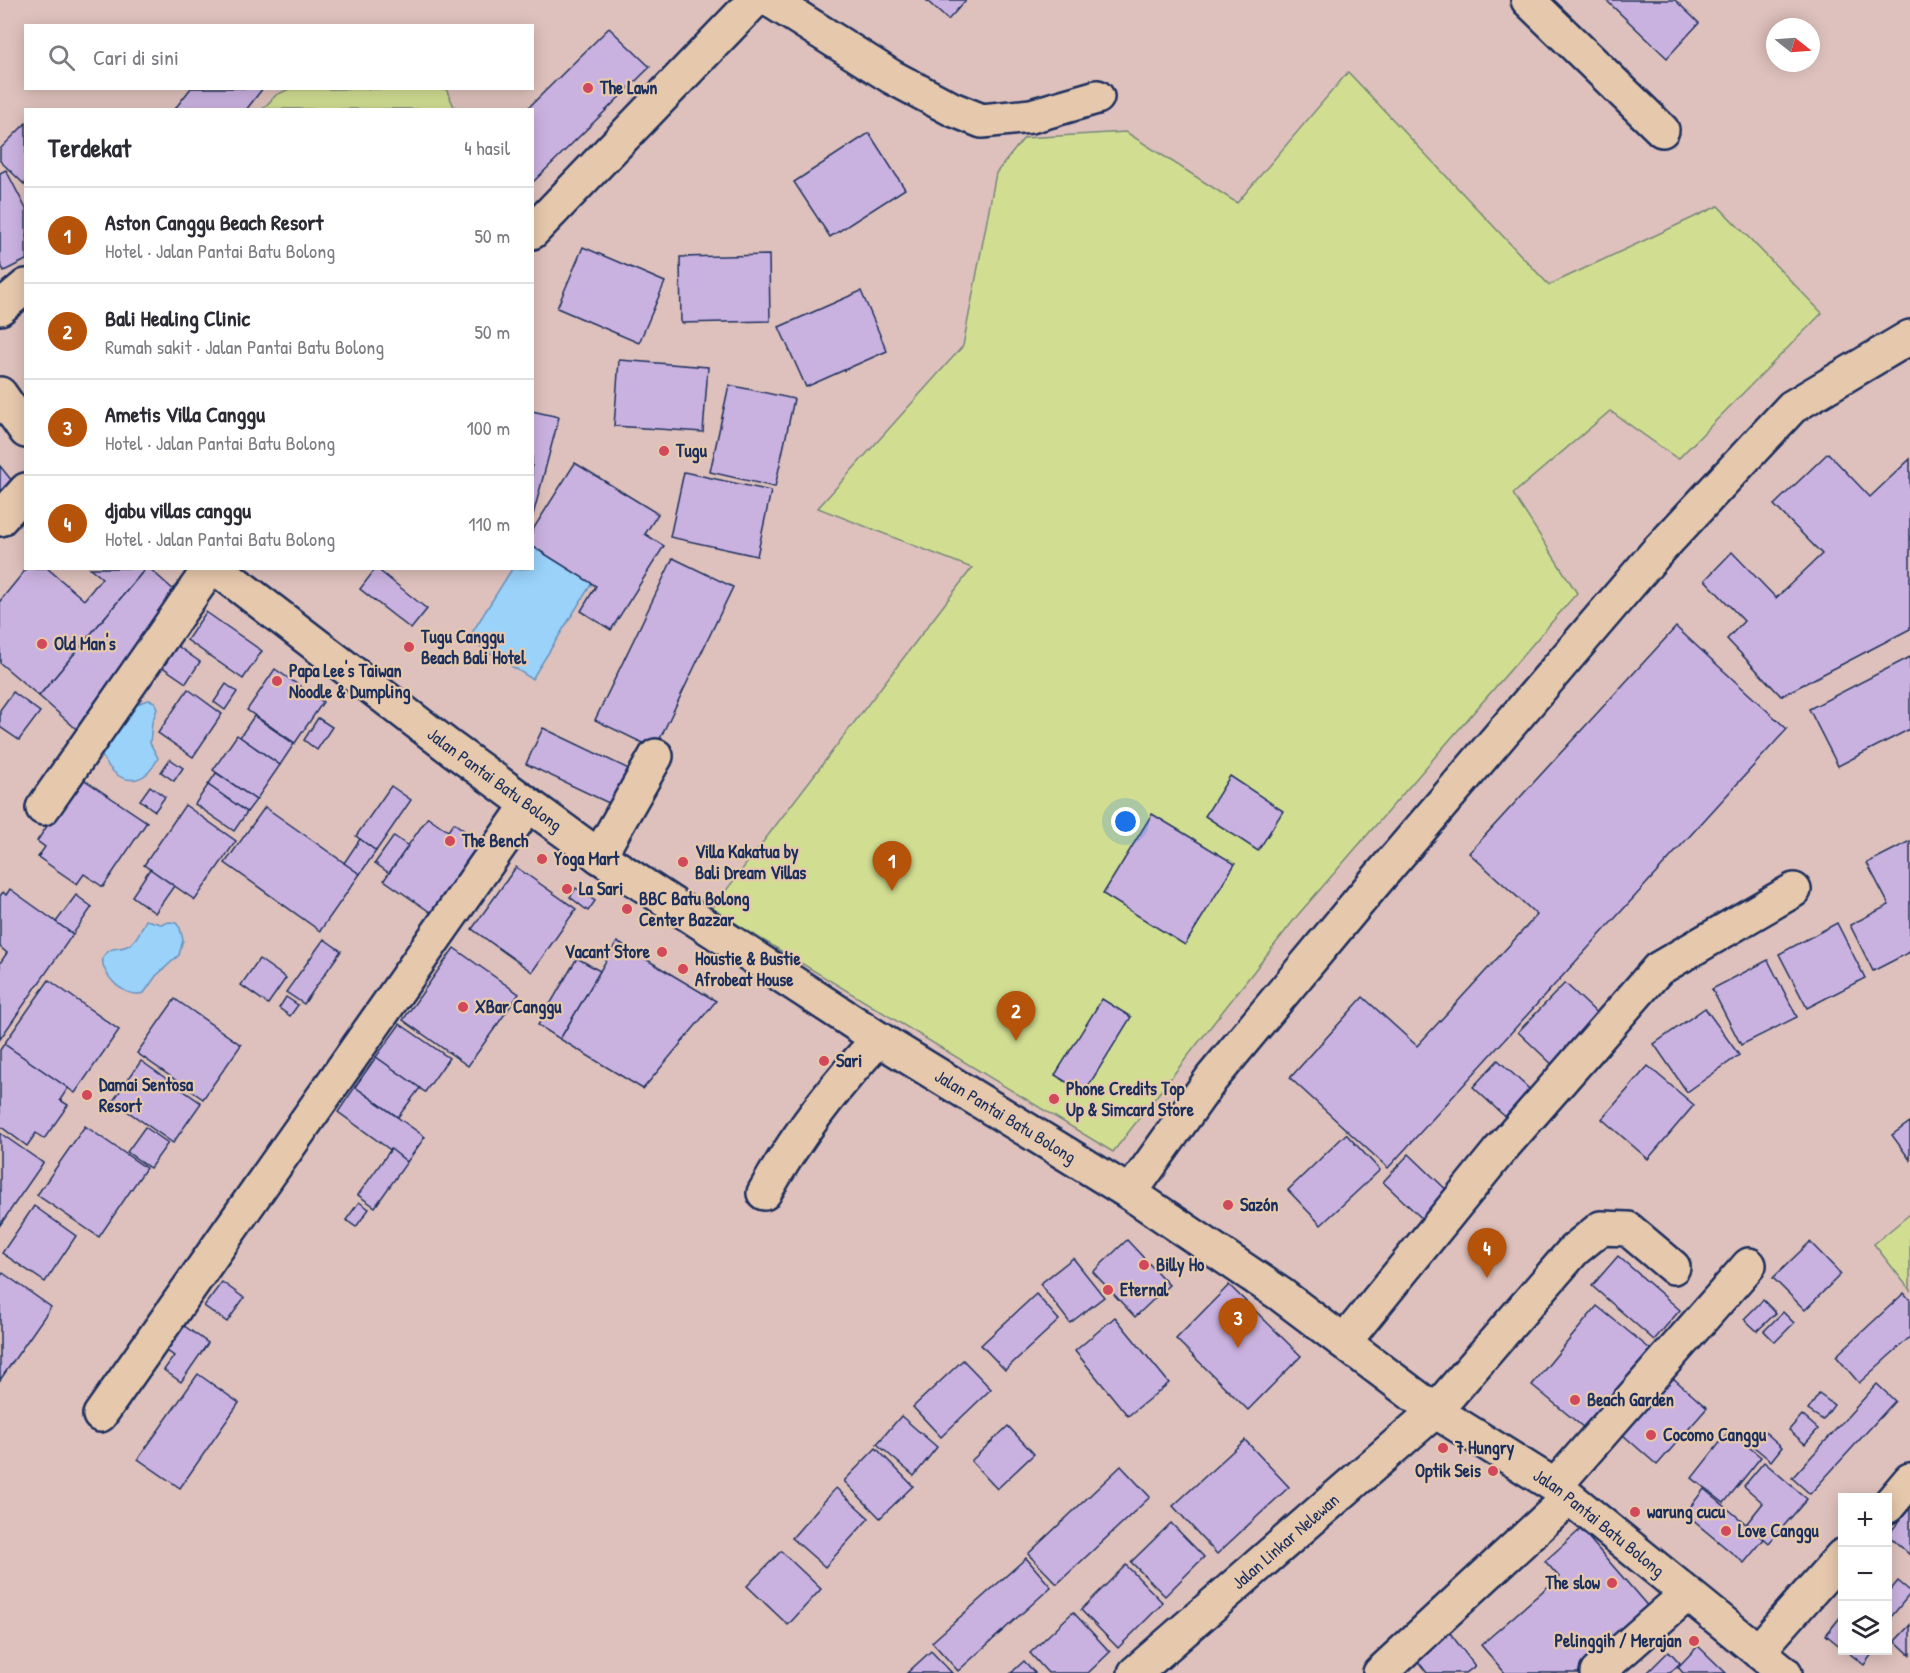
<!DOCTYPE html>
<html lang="id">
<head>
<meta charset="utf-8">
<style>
	body { margin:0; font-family:"Patrick Hand",sans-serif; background:#f2f2f3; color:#2b2b33 }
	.controls { position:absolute; right:18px; bottom:18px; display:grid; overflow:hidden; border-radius:0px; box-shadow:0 3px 15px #0003 }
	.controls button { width:54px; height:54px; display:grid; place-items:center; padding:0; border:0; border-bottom:2px solid #e1e1e2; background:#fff; color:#2b2b33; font:30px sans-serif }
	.compass { position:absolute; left:1766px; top:18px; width:54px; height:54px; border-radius:50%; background:#fff; box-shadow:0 3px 15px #0003; rotate:107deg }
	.you { position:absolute; left:1126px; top:822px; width:21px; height:21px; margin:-15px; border:4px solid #fff; border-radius:50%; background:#1a73e8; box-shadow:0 0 0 9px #1a73e833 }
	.badge { display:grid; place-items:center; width:39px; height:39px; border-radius:50%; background:#b45309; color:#fff; font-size:20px; font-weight:700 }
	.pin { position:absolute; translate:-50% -50px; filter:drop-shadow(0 2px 3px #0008) }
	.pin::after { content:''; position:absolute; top:32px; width:21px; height:18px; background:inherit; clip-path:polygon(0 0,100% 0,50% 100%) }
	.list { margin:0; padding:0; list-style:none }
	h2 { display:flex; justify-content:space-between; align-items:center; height:78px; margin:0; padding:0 24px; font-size:26px }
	h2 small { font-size:20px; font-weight:400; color:#7c7c81 }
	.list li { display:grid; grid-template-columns:39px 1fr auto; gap:18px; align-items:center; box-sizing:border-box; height:96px; padding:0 24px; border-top:2px solid #e1e1e2 }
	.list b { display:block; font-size:22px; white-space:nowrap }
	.list p { margin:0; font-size:20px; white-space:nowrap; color:#7c7c81 }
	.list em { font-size:20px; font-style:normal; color:#7c7c81 }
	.icon { flex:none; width:33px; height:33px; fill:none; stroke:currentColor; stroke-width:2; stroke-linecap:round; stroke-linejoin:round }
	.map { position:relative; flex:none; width:1910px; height:1673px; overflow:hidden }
	.search { position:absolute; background:#fff; box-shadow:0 3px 15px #0003; left:24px; top:24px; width:510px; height:66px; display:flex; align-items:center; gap:15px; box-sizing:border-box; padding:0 21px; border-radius:0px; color:#7c7c81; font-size:22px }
	.panel { position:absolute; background:#fff; box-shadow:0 3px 15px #0003; left:24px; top:108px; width:510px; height:462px; border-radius:0px }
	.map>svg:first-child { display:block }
	.green { fill:#d1de92; stroke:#768678; stroke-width:1.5 }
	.water { fill:#9ad2fa; stroke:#6791bc; stroke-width:1.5 }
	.building { fill:#cab2e0; stroke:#1b2f5e; stroke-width:1.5 }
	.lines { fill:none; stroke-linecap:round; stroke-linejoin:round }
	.minor-casing { stroke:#1b2f5e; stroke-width:38 }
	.minor { stroke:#e6c8ac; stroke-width:33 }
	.poi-dot { fill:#d1495b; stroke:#e6c8ac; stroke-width:2 }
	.labels { text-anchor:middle; stroke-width:4.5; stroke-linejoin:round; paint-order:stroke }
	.poi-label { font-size:18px; font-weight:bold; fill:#1b2f5e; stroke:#e6c8ac; text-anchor:start }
	.street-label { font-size:18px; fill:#1b2f5e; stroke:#e6c8ac }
</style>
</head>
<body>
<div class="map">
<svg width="1910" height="1673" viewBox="0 0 1910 1673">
	<rect width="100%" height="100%" fill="#dec1bc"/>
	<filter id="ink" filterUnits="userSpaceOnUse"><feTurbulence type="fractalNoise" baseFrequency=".0167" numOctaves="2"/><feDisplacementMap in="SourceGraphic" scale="12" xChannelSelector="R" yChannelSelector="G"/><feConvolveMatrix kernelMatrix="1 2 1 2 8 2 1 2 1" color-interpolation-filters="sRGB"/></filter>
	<g filter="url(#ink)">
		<g class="green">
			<path d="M1348,72L1549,285L1718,206L1822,313L1678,459L1610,411L1513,494L1577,593L1297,916L1113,1152L712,909L972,568L818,508L963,346L996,173L1024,138L1126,132L1237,203Z"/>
			<path d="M289,89H446L455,109H263L276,95Z"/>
			<path d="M1910,1214V1290L1874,1244Z"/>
		</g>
		<g class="water">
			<path d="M533,546L592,583L532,679L468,639L512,569L532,568Z"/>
			<path d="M149,700L155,702L157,709L152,723L150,743L158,758C143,789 117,785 102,756C111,737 126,703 149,700Z"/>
			<path d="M146,920L161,924L170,922L176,923L180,928L183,940L179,955L156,976L144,993C136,995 129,994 122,989C112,984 93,960 109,951C114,947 122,949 127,946C137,941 141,929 146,920Z"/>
		</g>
		<g class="building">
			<path d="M926,0H966L948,20Z"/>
			<path d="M1606,0H1675L1699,23L1667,58Z"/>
			<path d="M609,28L650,67L532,183V110H526Z"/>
			<path d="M191,88H263L246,110H174Z"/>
			<path d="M26,123V186L0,161V149Z"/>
			<path d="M869,133L905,189L830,237L794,182Z"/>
			<path d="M6,170L26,209V260L4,271L0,263V173Z"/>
			<path d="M583,247L665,282L639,343L557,308Z"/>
			<path d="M769,255L770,321L681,323L680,257Z"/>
			<path d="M861,291L887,351L806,387L779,327Z"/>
			<path d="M619,360L708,367L703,432L614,426Z"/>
			<path d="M729,385L794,399L775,487L710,472Z"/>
			<path d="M532,411L559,417L532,519Z"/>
			<path d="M1828,453L1870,497L1910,459V629L1781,696L1727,639L1744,621L1705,580L1732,552L1776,598L1822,554L1774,505Z"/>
			<path d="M575,463L658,514L645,534L664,546L611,630L581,611L596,586L532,546V531Z"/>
			<path d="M0,466L16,486L0,503Z"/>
			<path d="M684,472L771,491L757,556L670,537Z"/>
			<path d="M673,558L733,587L655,749L595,720Z"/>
			<path d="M27,568H47L84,600L102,578L90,568H146L39,696L0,663V601Z"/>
			<path d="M146,568H149L185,600L82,734L39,696Z"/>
			<path d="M376,568L427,609L411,629L360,589Z"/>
			<path d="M206,612L262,651L243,679L187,640Z"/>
			<path d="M1676,627L1787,729L1388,1168L1290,1078L1363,997L1417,1046L1537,915L1469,853Z"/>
			<path d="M176,645L200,662L186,683L161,666Z"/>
			<path d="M1910,657V729L1838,766L1809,709Z"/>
			<path d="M275,669L323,702L295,743L247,710Z"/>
			<path d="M226,684L237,692L225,710L214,702Z"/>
			<path d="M188,689L222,714L193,757L158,733Z"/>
			<path d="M13,692L40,712L19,740L0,727V710Z"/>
			<path d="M254,716L294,744L280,765L240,737Z"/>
			<path d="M318,718L332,727L317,750L304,740Z"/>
			<path d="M543,728L631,770L615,806L526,764Z"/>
			<path d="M237,735L280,765L256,800L213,770Z"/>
			<path d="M170,759L183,768L174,781L161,772Z"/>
			<path d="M216,773L256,800L247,812L208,785Z"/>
			<path d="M1230,776L1283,811L1258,851L1205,816Z"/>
			<path d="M80,777L147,822L103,887L84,874L77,884L38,857L45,847L37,841Z"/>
			<path d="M208,785L247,812L234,831L195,804Z"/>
			<path d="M150,786L165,797L155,811L140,800Z"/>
			<path d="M391,786L411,800L376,851L356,836Z"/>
			<path d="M185,805L236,841L195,900L144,865Z"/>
			<path d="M265,807L360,874L320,931L225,863Z"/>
			<path d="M1152,814L1235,864L1185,945L1103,894Z"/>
			<path d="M428,817L448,831L454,823L484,845L443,921L384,880Z"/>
			<path d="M394,836L408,846L389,873L375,863Z"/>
			<path d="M360,839L376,851L360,874L344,863Z"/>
			<path d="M1910,841V952L1873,971L1850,925L1889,905L1867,863Z"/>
			<path d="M516,867L576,909L532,972L472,929Z"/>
			<path d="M150,869L174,886L155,913L132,896Z"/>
			<path d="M576,888L595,901L588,911L570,897Z"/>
			<path d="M10,889L73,934L0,1039V963L7,953L0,947V896L3,892L6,895Z"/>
			<path d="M76,895L92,907L73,934L56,922Z"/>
			<path d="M1837,923L1865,978L1807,1008L1779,954Z"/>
			<path d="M324,939L341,951L304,1004L286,992Z"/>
			<path d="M617,942L716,1001L643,1089L560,1039Z"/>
			<path d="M454,948L519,994L468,1066L403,1020Z"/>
			<path d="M577,958L600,971L560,1039L538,1025Z"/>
			<path d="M259,959L286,978L268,1004L241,985Z"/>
			<path d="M1768,960L1797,1017L1741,1045L1712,989Z"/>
			<path d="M49,980L119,1030L75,1093L4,1044Z"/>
			<path d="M1565,983L1605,1021L1558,1070L1518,1032Z"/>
			<path d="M286,997L298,1005L290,1016L279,1008Z"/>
			<path d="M175,999L241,1045L203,1099L137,1053Z"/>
			<path d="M1102,999L1131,1017L1084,1093L1055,1075Z"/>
			<path d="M1705,1008L1739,1055L1687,1092L1654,1044Z"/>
			<path d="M400,1024L449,1058L425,1092L376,1057Z"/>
			<path d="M4,1044L68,1088L60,1100L68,1105L44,1139L36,1133L27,1146L0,1126V1050Z"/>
			<path d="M376,1057L420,1088L398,1117L355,1087Z"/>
			<path d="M1498,1060L1540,1099L1515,1126L1473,1087Z"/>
			<path d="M141,1061L201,1103L173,1143L113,1101Z"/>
			<path d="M1648,1066L1694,1105L1648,1159L1602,1119Z"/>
			<path d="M355,1087L425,1137L407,1162L338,1112Z"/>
			<path d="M1910,1122V1160L1892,1135Z"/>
			<path d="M85,1126L146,1168L99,1237L37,1195Z"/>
			<path d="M145,1127L168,1143L150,1168L127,1152Z"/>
			<path d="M0,1133L43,1163L0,1225Z"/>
			<path d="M1346,1134L1380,1170L1321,1225L1288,1190Z"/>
			<path d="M391,1149L407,1162L375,1207L358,1195Z"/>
			<path d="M1409,1154L1455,1198L1430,1226L1383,1182Z"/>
			<path d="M359,1202L369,1209L356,1227L346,1220Z"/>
			<path d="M34,1206L76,1236L45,1282L2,1253Z"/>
			<path d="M1127,1240L1169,1285L1135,1317L1093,1272Z"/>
			<path d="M1810,1242L1841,1274L1805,1310L1773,1278Z"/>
			<path d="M1618,1256L1680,1310L1654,1340L1592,1286Z"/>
			<path d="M1073,1258L1104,1297L1070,1323L1040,1284Z"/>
			<path d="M3,1273L51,1307L0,1380V1277Z"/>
			<path d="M222,1282L244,1298L227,1322L204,1306Z"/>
			<path d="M1229,1285L1301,1356L1248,1410L1176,1339Z"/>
			<path d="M1904,1293L1910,1300V1337L1859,1383L1836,1356Z"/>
			<path d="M1036,1294L1059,1320L1005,1370L981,1345Z"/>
			<path d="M1763,1300L1776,1313L1757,1331L1744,1319Z"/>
			<path d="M1597,1306L1660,1357L1595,1437L1532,1385Z"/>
			<path d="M1783,1312L1794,1323L1775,1342L1764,1331Z"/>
			<path d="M1115,1317L1169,1383L1128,1416L1075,1351Z"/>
			<path d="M176,1320L208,1343L181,1382L164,1370L174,1356L159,1345Z"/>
			<path d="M963,1360L991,1389L941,1437L913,1407Z"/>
			<path d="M198,1374L239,1403L180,1488L138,1459Z"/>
			<path d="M1673,1378L1707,1408L1657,1465L1623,1435Z"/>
			<path d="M1877,1384L1895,1401L1810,1494L1792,1478Z"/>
			<path d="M1819,1394L1834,1405L1823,1420L1808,1410Z"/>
			<path d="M1802,1415L1818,1429L1805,1444L1789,1430Z"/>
			<path d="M901,1416L937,1447L914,1476L877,1444Z"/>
			<path d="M1008,1426L1034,1454L997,1489L971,1461Z"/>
			<path d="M1729,1431L1761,1457L1724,1503L1692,1478Z"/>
			<path d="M1765,1432L1782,1447L1771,1461L1753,1446Z"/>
			<path d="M1245,1440L1289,1487L1217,1554L1173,1506Z"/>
			<path d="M876,1448L913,1486L880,1518L844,1481Z"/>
			<path d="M1764,1462L1807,1499L1769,1543L1747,1523L1763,1503L1744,1486Z"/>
			<path d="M1121,1466L1150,1497L1057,1584L1028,1554Z"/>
			<path d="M836,1488L869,1518L825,1567L792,1538Z"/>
			<path d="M1704,1489L1764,1539L1744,1563L1685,1514Z"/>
			<path d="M1910,1508V1555L1888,1535Z"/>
			<path d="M1171,1523L1204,1557L1165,1596L1131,1562Z"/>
			<path d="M1581,1529L1657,1617L1593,1673H1505L1481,1645L1559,1577L1545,1561Z"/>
			<path d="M781,1551L821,1589L788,1625L747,1586Z"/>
			<path d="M1026,1558L1051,1587L958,1671L932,1642Z"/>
			<path d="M1126,1565L1163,1603L1118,1648L1081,1610Z"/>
			<path d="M1898,1581L1910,1591V1594L1892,1616L1888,1612V1593Z"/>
			<path d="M1073,1612L1110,1652L1088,1673H1048L1030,1653Z"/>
			<path d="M1842,1615V1648L1826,1635Z"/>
			<path d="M1910,1625V1655L1895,1641Z"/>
			<path d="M1447,1629L1475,1666L1466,1673H1427L1413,1655Z"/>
			<path d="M1698,1646L1726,1673H1683L1678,1667Z"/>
			<path d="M1845,1650H1875L1864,1665Z"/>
			<path d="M931,1651L952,1673H907Z"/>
			<path d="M1669,1651L1680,1663L1670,1673H1647Z"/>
			<path d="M1024,1661L1035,1673H1011Z"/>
		</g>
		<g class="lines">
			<g class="minor-casing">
				<g id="minor">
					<path d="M770,0L892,77L952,109L982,121L1031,116L1097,97"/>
					<path d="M1528,0L1662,130"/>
					<path d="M532,232L755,0"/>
					<path d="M0,308L26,286"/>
					<path d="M0,394L26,431"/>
					<path d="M0,519L26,490"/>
					<path id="s1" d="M216,568L448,746L599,856L879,1039L1130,1193L1280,1294L1435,1411L1555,1486L1785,1673"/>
					<path d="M43,808L210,568"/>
					<path d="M599,856L656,756"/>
					<path d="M764,1193C796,1137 835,1085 879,1039"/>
					<path d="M1130,1193L1212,1078L1370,888L1656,553L1792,407L1910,337"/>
					<path d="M1344,1342L1500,1150L1658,969L1794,890"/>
					<path d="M100,1415L528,805"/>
					<path d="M1555,1486L1749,1265"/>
					<path d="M1888,1506L1910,1480"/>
					<path d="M1758,1651L1842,1556"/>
					<path id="s2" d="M1135,1673L1435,1411L1574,1250L1601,1228L1628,1229L1673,1267"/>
					<path d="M1380,1673L1569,1498"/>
					<path d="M1597,1673L1687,1594"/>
				</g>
			</g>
			<use href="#minor" class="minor"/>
		</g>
	</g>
	<g class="poi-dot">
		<circle cx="588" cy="88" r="6"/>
		<circle cx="664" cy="451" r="6"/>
		<circle cx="42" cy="644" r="6"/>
		<circle cx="409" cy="647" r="6"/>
		<circle cx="277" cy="681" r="6"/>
		<circle cx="450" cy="841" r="6"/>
		<circle cx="542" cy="859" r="6"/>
		<circle cx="683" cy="862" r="6"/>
		<circle cx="567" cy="889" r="6"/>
		<circle cx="627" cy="909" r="6"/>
		<circle cx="662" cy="952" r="6"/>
		<circle cx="683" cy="969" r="6"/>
		<circle cx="463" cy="1007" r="6"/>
		<circle cx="824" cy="1061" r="6"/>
		<circle cx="87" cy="1095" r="6"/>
		<circle cx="1054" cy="1099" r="6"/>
		<circle cx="1228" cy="1205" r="6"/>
		<circle cx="1144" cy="1265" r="6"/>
		<circle cx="1108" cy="1290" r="6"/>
		<circle cx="1575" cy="1400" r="6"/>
		<circle cx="1651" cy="1435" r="6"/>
		<circle cx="1443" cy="1448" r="6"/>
		<circle cx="1493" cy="1471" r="6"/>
		<circle cx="1635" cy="1512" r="6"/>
		<circle cx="1726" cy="1531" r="6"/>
		<circle cx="1612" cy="1583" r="6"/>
		<circle cx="1694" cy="1641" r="6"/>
	</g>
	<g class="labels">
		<g class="poi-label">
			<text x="600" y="94">The Lawn</text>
			<text x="676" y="457">Tugu</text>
			<text x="421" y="643">Tugu Canggu<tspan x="421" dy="21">Beach Bali Hotel</tspan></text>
			<text x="54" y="650">Old Man's</text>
			<text x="289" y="677">Papa Lee's Taiwan<tspan x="289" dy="21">Noodle &amp; Dumpling</tspan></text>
			<text x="462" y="847">The Bench</text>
			<text x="695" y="858">Villa Kakatua by<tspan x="695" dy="21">Bali Dream Villas</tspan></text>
			<text x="554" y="865">Yoga Mart</text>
			<text x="579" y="895">La Sari</text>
			<text x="639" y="905">BBC Batu Bolong<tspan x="639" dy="21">Center Bazzar</tspan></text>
			<text x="650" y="958" text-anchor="end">Vacant Store</text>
			<text x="695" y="965">Houstie &amp; Bustie<tspan x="695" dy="21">Afrobeat House</tspan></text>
			<text x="475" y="1013">XBar Canggu</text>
			<text x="836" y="1067">Sari</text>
			<text x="99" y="1091">Damai Sentosa<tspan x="99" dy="21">Resort</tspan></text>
			<text x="1066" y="1095">Phone Credits Top<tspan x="1066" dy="21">Up &amp; Simcard Store</tspan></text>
			<text x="1240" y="1211">Sazón</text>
			<text x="1156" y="1271">Billy Ho</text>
			<text x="1120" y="1296">Eternal</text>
			<text x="1587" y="1406">Beach Garden</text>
			<text x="1663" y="1441">Cocomo Canggu</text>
			<text x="1455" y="1454">7 Hungry</text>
			<text x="1481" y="1477" text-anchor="end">Optik Seis</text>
			<text x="1647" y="1518">warung cucu</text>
			<text x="1738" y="1537">Love Canggu</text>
			<text x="1600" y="1589" text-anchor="end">The slow</text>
			<text x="1682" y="1647" text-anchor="end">Pelinggih / Merajan</text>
		</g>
		<g class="street-label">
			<text dy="6" stroke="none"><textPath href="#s1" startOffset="350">Jalan Pantai Batu Bolong</textPath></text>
			<text dy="6" stroke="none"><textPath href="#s1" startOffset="962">Jalan Pantai Batu Bolong</textPath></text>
			<text dy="6" stroke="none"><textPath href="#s1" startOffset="1682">Jalan Pantai Batu Bolong</textPath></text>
			<text dy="6" stroke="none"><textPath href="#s2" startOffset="200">Jalan Linkar Nelewan</textPath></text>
		</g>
	</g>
</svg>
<div class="controls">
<button>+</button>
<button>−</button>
<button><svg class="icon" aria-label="layers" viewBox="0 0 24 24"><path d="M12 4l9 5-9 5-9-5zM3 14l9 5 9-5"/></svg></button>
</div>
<svg class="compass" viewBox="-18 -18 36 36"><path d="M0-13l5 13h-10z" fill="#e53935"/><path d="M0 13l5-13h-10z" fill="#7c7c81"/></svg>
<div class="you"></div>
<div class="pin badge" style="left:892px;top:891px">1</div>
<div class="pin badge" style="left:1016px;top:1041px">2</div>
<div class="pin badge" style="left:1238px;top:1348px">3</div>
<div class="pin badge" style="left:1487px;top:1278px">4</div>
<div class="search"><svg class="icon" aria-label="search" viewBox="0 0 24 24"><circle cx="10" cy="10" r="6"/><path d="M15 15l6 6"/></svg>Cari di sini</div>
<section class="panel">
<h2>Terdekat<small>4 hasil</small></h2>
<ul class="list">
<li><span class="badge">1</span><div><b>Aston Canggu Beach Resort</b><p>Hotel · Jalan Pantai Batu Bolong</p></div><em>50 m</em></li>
<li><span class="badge">2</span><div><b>Bali Healing Clinic</b><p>Rumah sakit · Jalan Pantai Batu Bolong</p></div><em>50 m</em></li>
<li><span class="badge">3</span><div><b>Ametis Villa Canggu</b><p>Hotel · Jalan Pantai Batu Bolong</p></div><em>100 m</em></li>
<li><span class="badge">4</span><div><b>djabu villas canggu</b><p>Hotel · Jalan Pantai Batu Bolong</p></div><em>110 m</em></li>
</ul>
</section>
</div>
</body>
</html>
